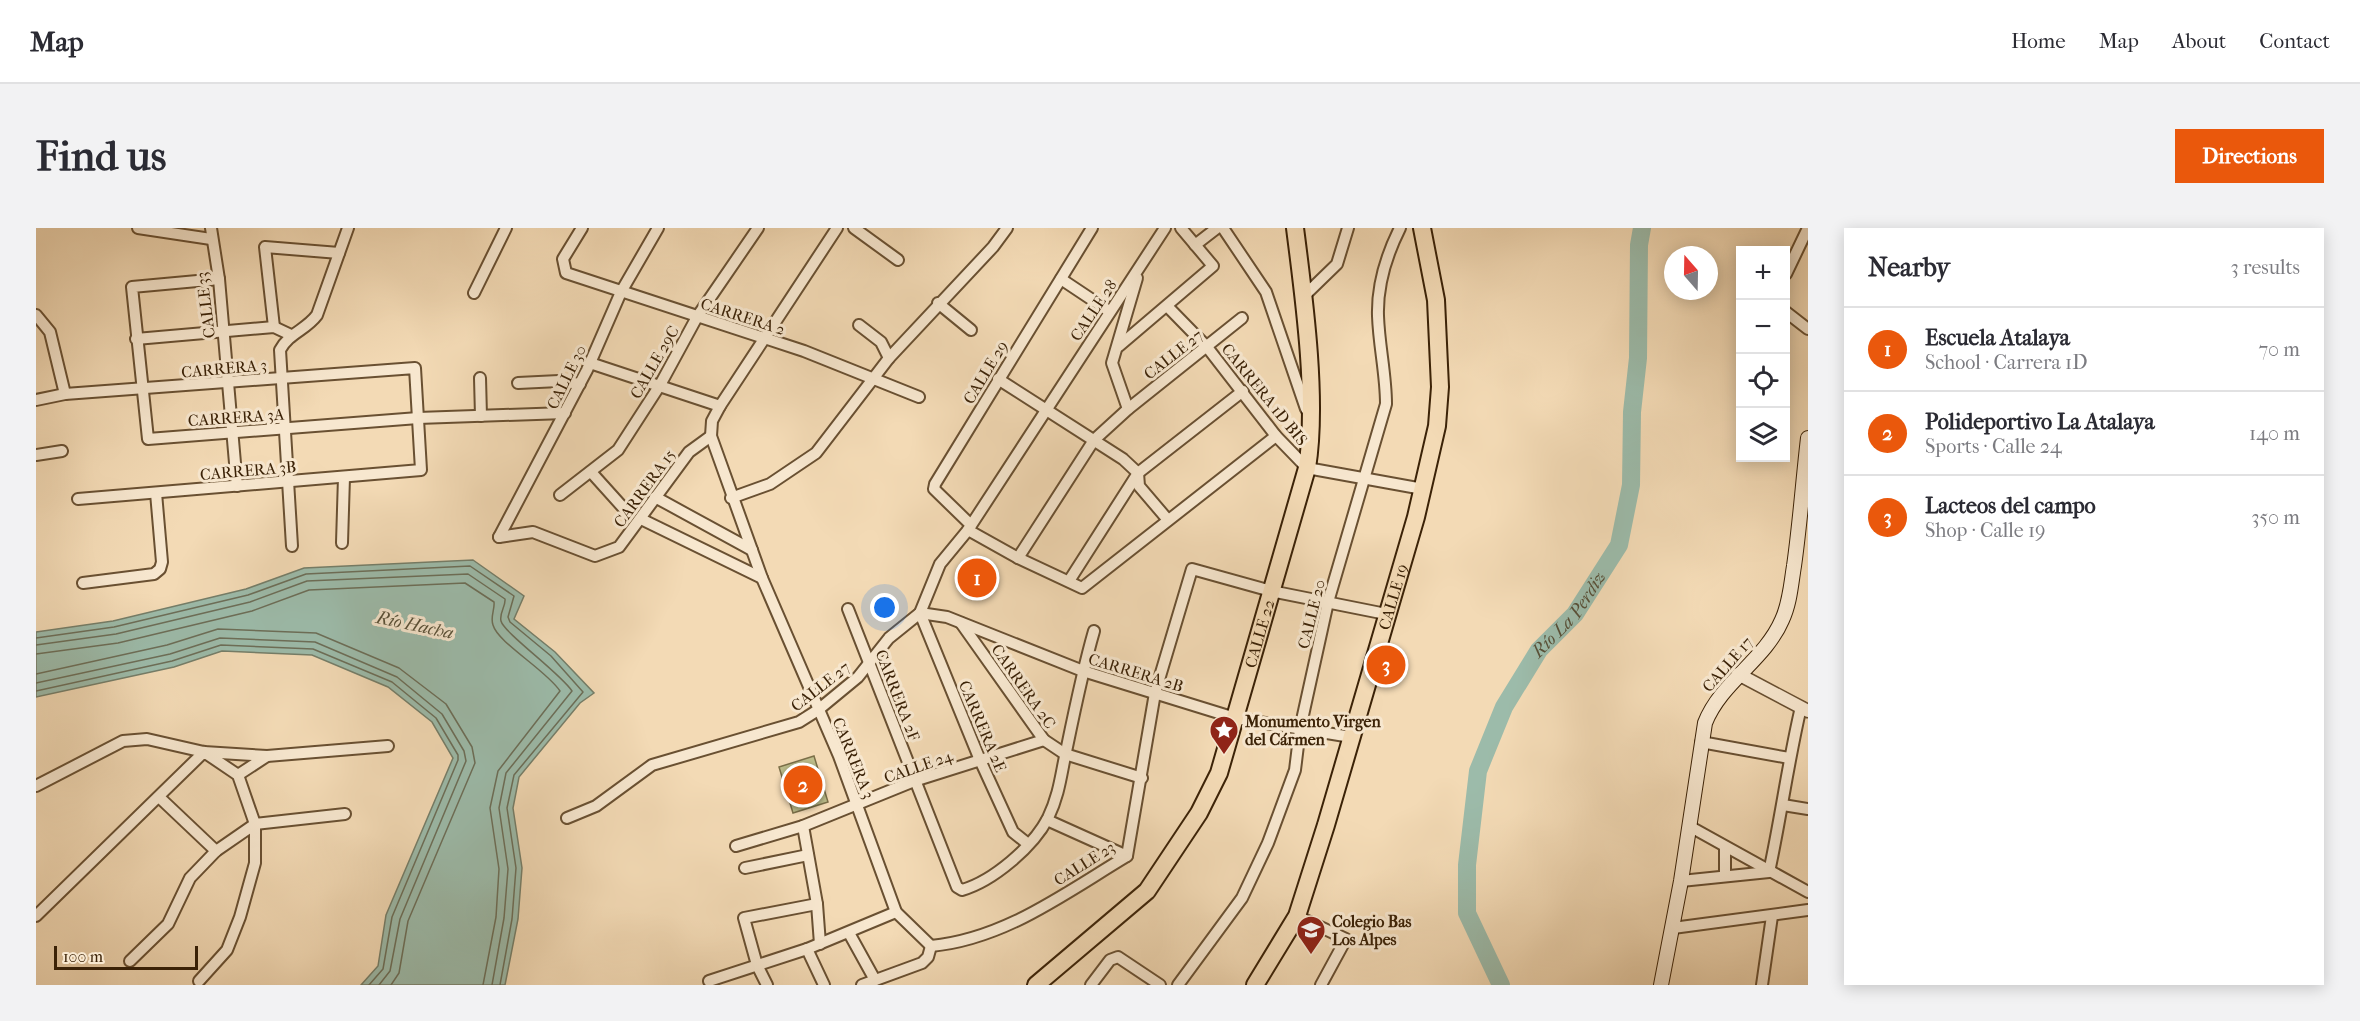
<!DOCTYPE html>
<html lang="en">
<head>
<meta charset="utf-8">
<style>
	body { margin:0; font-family:"IM FELL French Canon",serif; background:#f2f2f3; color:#2b2b33 }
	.controls { position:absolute; right:18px; top:18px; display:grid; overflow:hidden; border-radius:0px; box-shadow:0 3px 15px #0003 }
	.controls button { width:54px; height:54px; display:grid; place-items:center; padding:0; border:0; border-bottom:2px solid #e1e1e2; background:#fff; color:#2b2b33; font:30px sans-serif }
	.compass { position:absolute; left:1628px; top:18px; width:54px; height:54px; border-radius:50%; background:#fff; box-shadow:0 3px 15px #0003; rotate:340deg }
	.scale { position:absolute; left:18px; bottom:15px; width:144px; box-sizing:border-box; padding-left:6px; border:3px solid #3b2207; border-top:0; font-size:16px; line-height:21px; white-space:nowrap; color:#3b2207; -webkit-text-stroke:4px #f7e7cf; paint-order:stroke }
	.you { position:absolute; left:849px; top:380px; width:21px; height:21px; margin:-15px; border:4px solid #fff; border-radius:50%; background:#1a73e8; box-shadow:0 0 0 9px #1a73e833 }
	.badge { display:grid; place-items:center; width:39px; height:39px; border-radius:50%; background:#ea580c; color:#fff; font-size:20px; font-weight:700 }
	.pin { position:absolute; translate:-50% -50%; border:3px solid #fff; box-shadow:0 2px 6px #0006 }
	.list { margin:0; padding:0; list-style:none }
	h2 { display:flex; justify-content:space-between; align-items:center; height:78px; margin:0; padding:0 24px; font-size:26px }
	h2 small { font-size:20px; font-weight:400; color:#7c7c81 }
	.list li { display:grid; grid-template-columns:39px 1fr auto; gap:18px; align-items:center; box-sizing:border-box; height:84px; padding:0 24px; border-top:2px solid #e1e1e2 }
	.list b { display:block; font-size:22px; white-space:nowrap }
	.list p { margin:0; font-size:20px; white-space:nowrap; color:#7c7c81 }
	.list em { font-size:20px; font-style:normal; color:#7c7c81 }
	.icon { flex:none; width:33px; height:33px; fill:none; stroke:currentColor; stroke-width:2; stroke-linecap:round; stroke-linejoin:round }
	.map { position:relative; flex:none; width:1772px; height:757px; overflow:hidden; border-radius:0px }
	header { display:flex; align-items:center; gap:36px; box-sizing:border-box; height:84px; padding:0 30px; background:#fff; border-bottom:2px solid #e1e1e2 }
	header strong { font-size:28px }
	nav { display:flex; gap:33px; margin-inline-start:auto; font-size:21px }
	.intro { display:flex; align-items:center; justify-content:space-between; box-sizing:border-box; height:144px; padding:0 36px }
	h1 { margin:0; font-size:42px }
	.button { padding:15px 27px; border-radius:0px; background:#ea580c; color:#fff; font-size:21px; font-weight:700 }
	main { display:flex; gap:36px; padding:0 36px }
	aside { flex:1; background:#fff; border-radius:0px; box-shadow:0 3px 15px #0003 }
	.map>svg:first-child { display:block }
	.green { fill:#bebe8b; stroke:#7c7049; stroke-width:1.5 }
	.water { fill:#9cbbaa; stroke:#757e69; stroke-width:1.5 }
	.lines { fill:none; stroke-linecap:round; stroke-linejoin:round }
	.shore { stroke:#6c6e58; stroke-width:1.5 }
	.river { stroke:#9cbbaa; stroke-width:18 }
	.minor-casing { stroke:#695032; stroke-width:14 }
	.tertiary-casing { stroke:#695032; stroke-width:15 }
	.secondary-casing { stroke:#3b2207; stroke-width:16 }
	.primary-casing { stroke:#3b2207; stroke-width:20 }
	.minor { stroke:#f7e7cf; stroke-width:10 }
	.tertiary { stroke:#f7e7cf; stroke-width:12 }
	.secondary { stroke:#f7e7cf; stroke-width:14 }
	.primary { stroke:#f3dab5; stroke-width:16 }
	.labels { text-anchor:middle; stroke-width:6; stroke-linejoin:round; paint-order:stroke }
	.street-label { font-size:16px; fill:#3b2207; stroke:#f7e7cf }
	.poi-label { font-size:16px; font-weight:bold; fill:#3b2207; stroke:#f7e7cf; text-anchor:start }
	.water-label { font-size:18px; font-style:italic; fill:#585038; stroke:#f7e7cf }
</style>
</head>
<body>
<header>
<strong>Map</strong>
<nav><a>Home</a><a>Map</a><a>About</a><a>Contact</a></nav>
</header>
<div class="intro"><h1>Find us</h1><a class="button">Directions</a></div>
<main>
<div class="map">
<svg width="1772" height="757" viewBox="0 0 1772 757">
	<rect width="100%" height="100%" fill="#f3dab5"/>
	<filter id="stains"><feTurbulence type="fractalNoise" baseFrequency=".00333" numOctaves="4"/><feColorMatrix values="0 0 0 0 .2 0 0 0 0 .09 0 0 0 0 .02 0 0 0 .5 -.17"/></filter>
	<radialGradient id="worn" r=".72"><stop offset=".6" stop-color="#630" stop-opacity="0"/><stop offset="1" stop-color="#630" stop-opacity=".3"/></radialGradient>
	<path class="green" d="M778,528L792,574L757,585L743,539Z"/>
	<path class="water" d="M437,332L488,368L478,391L519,424L558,465L544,475L483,549L477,580L486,640L482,691L469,757H325L342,738L350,687L417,530L396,494L352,459L276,427L186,423L138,439L0,469V404L77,393L210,361L268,340Z"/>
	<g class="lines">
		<g class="shore">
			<path d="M0,410L78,399L212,367L270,346L434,338L478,368L472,389L474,394L515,428L547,464L478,547L471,580L480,640L476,691L464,757"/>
			<path d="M0,417L80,406L214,374L271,353L432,346L469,371C470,378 463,385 465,393C468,405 524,445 536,463L470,545L463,580L472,641L468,690L456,757"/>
			<path d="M0,426L82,415L216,383L273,362L429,355L458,374C459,381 454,389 457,397C462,415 510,442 524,463L462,543L454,580L463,641L460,689L447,757"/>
			<path d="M0,446L131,417L182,401L280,405L363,440L410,476L436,519L439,535L372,693L363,745L355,757"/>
			<path d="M0,455L134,426L184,410L279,414L361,449L406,486L428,523L430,533L364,691L354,743L343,757"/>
			<path d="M0,463L136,433L185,417L277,421L356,454L400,490L422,527V532L356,689L347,741L333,757"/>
		</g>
		<path class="river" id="s1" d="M1465,757L1431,685V637L1442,543L1468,479L1503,422L1539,386L1583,317L1595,257L1596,184L1602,130L1603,17L1606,0"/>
		<g class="minor-casing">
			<g id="minor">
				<path d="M102,0L175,11"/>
				<path d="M175,0L183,51L201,258"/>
				<path d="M546,0L527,31L530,45L768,123L883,169"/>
				<path d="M801,0L684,178L676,193L675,208L726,350L803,528L860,684L895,718"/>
				<path d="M818,0L862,32"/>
				<path d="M1187,0L1230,64L1270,181"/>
				<path d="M1159,17L1181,0"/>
				<path d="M1750,46L1772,0"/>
				<path d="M183,51L96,59L112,211L382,190L529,185"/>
				<path d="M1025,51L1073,83"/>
				<path d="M438,65L470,0"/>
				<path d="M1266,70L1301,36L1312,0"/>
				<path d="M902,75L935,102"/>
				<path d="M1131,78L1171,119L1240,208L1271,240L1387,261"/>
				<path d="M1750,84L1772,101"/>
				<path d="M0,87L14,104L29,166"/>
				<path d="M823,97L845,114L853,130"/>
				<path d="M238,99L229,19L303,25"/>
				<path d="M100,111L238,99L255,107"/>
				<path d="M1083,118L1177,38L1145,0"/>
				<path d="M554,135L684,178"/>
				<path d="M444,150L445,188"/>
				<path d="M962,151L1087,231L1102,245L1103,258L1132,292"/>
				<path d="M482,155L523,153L544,156"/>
				<path d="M0,172L29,166L379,140L385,242L42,271"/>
				<path d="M1092,181L1076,135L1101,50"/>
				<path d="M0,227L26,223"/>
				<path d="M555,244L591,284"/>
				<path d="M524,267L582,222L624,157L661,89L722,0"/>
				<path d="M619,269L716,322"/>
				<path d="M695,270L734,256L780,225L853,130L957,19L971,0"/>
				<path d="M605,291L726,350"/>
				<path d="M935,297L898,261L899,256L1056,0"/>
				<path d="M932,302L982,330L1046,360L1240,208"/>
				<path d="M463,309L551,142L585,64L622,0"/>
				<path d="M463,309L497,304L559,328L583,319L653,224L675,208"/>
				<path d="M306,315L308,249"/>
				<path d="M256,318L244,122C253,105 270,102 281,87L312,0"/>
				<path d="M982,330L1058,212L1092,181L1206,90"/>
				<path d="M1033,353L1102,245L1207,163"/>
				<path d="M47,355L118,346L124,341L126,334L120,265"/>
				<path d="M812,381L921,659L926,662C957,653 997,619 1012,590C1024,565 1025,545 1031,519C1039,480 1047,441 1058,403"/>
				<path d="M884,385L911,389L1047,443L1199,490L1315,509"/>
				<path d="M884,385L944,532L977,604L992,616"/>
				<path d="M925,395L1008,512L1029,526L1106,550"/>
				<path d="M1665,514L1753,530"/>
				<path d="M202,547L231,528"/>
				<path d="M0,558L87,513L111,511L168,524L231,528L352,518"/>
				<path d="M123,569L180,623"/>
				<path d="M1747,577L1772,581"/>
				<path d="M531,590L560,578L616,537L763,494L782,482L822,449L853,410L884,385L904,336L932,302L1129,0"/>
				<path d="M1011,592L1091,628"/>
				<path d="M767,598L781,676L784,716"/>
				<path d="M1653,598L1772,664"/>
				<path d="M700,618L767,598L878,553L1008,512"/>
				<path d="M1689,619V647"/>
				<path d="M709,640L772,627"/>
				<path d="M1645,653L1733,644C1745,589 1752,534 1765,479"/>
				<path d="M0,688L168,524L202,547L219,596V635L204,689L191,722L163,753"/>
				<path d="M1261,688L1310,711L1285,757"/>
				<path d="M1637,700L1772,682"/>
				<path d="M813,705L839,752"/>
				<path d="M895,718C969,711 1029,665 1091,628L1119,465L1156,341L1235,363L1350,386"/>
				<path d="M771,721L788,757"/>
				<path d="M94,733L132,696L154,650L180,623L219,596L309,586"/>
				<path d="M673,753L771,721L860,684"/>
				<path d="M731,757L721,737L708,690L781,676"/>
				<path d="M826,757L886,735L892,729L895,718"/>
				<path d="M1055,757L1074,732L1082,729L1124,757"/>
				<path d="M1142,757L1206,670L1232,615L1259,542L1264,501L1292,374L1350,176C1350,146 1343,118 1342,88C1341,56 1350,28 1364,0"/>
				<path d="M1726,757L1736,688"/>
			</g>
		</g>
		<g class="tertiary-casing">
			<path id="tertiary" d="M1702,446L1772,483"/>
		</g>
		<g class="secondary-casing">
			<path id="secondary" d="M1625,757L1645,653L1669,495C1685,454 1729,432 1746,392C1754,375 1755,356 1758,338C1764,296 1767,253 1772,210"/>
		</g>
		<g class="primary-casing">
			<g id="primary">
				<path id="s2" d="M1000,757L1111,663L1163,585L1183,545L1271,240C1282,172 1268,70 1259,0"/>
				<path id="s3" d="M1219,757L1261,688L1290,597L1380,289L1401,198L1404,159L1400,72L1386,0"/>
			</g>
		</g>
		<use href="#minor" class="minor"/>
		<use href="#tertiary" class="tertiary"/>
		<use href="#secondary" class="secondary"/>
		<use href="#primary" class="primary"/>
	</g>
	<defs>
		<g id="sight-pin" transform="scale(1.5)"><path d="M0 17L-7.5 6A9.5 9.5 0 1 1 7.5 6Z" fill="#8f2418" stroke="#f7e7cf"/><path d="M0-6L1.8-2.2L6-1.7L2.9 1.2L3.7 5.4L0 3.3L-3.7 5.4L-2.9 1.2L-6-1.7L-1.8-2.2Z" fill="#fff"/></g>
		<g id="school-pin" transform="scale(1.5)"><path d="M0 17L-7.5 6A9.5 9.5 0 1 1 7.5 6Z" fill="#8f2418" stroke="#f7e7cf"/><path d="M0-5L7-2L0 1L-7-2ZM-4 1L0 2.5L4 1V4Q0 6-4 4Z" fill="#fff"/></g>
	</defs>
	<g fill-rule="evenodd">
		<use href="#sight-pin" x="1188" y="502"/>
		<use href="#school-pin" x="1275" y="702"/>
	</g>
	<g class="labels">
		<g class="street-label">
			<text transform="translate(169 77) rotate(-97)" y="6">CALLE 33</text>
			<text transform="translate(1057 82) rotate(-56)" y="6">CALLE 28</text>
			<text transform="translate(707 88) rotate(18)" y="6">CARRERA 2</text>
			<text transform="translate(1137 126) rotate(-38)" y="6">CALLE 27</text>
			<text transform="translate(618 134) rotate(-60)" y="6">CALLE 29C</text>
			<text transform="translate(188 140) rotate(-5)" y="6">CARRERA 3</text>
			<text transform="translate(949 144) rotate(-59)" y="6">CALLE 29</text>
			<text transform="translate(530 149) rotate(-64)" y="6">CALLE 30</text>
			<text transform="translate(1229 166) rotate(51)" y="6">CARRERA 1D BIS</text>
			<text transform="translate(200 189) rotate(-4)" y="6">CARRERA 3A</text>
			<text transform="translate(212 242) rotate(-5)" y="6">CARRERA 3B</text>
			<text transform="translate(608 260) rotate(-54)" y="6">CARRERA 15</text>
			<text dy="6" stroke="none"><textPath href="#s3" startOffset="414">CALLE 19</textPath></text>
			<text transform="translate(1275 386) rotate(-76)" y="6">CALLE 20</text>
			<text dy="6" stroke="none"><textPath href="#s2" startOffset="429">CALLE 22</textPath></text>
			<text transform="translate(1691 436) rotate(-49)" y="6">CALLE 17</text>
			<text transform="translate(1100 444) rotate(17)" y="6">CARRERA 2B</text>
			<text transform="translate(784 458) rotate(-38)" y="6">CALLE 27</text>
			<text transform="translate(988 458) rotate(55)" y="6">CARRERA 2C</text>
			<text transform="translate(862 467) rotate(69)" y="6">CARRERA 2F</text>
			<text transform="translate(947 498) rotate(67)" y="6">CARRERA 2E</text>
			<text transform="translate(818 530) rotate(68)" y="6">CARRERA 3</text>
			<text transform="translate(882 538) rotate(-19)" y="6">CALLE 24</text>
			<text transform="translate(1048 635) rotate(-32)" y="6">CALLE 23</text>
		</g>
		<g class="poi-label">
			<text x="1209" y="499">Monumento Virgen<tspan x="1209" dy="18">del Cármen</tspan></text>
			<text x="1296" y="699">Colegio Bas<tspan x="1296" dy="18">Los Alpes</tspan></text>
		</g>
		<g class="water-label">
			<text dy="6" stroke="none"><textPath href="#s1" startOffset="405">Río La Perdiz</textPath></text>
			<text transform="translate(379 397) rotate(12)" y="6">Río Hacha</text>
		</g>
	</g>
	<rect width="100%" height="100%" filter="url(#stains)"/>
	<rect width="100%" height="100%" fill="url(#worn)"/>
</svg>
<div class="controls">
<button>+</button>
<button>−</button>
<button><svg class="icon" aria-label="locate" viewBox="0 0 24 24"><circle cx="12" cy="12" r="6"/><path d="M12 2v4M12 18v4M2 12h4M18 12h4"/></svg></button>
<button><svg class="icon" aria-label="layers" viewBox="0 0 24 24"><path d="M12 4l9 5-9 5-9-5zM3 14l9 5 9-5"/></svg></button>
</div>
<svg class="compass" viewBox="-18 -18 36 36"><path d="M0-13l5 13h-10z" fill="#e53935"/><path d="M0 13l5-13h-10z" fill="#7c7c81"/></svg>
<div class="scale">100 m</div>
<div class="you"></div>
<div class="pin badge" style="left:941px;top:350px">1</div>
<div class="pin badge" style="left:767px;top:557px">2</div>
<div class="pin badge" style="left:1350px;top:437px">3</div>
</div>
<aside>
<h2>Nearby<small>3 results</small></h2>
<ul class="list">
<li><span class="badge">1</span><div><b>Escuela Atalaya</b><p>School · Carrera 1D</p></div><em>70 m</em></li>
<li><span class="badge">2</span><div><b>Polideportivo La Atalaya</b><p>Sports · Calle 24</p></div><em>140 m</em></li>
<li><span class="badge">3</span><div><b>Lacteos del campo</b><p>Shop · Calle 19</p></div><em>350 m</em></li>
</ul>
</aside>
</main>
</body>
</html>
